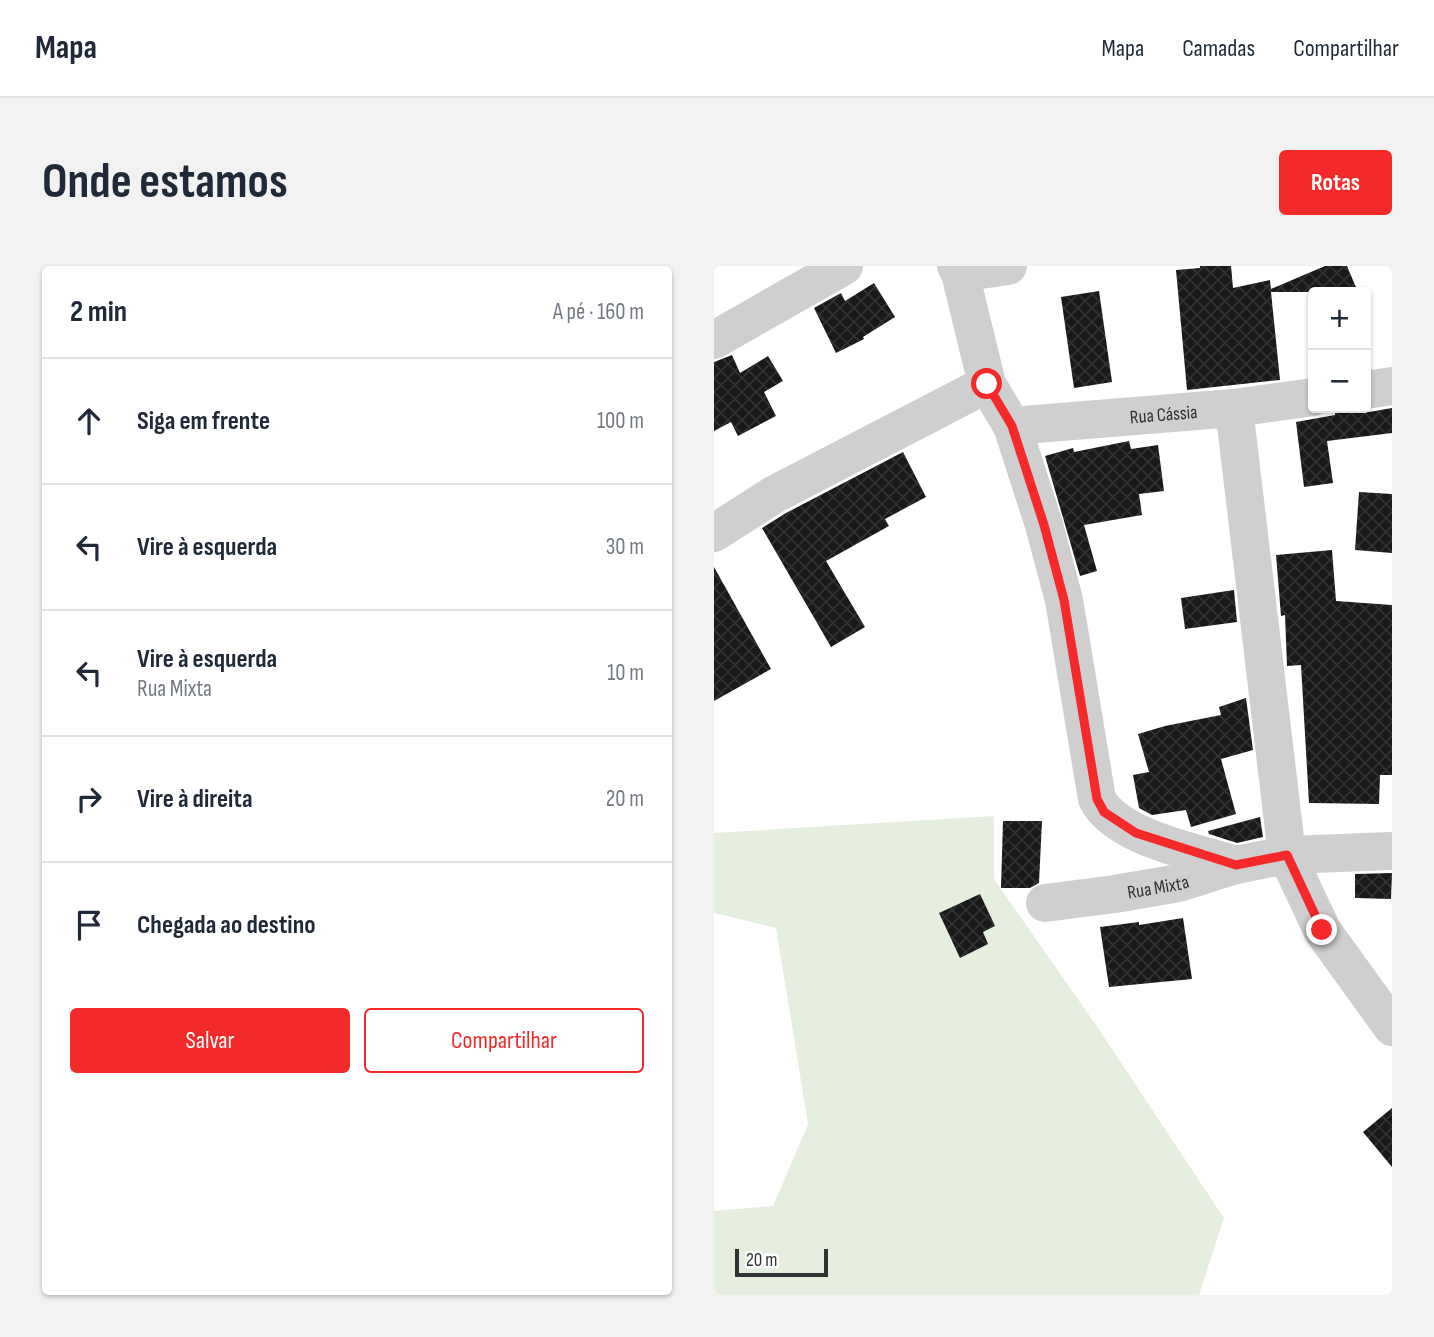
<!DOCTYPE html>
<html lang="pt">
<head>
<meta charset="utf-8">
<style>
	body { margin:0; font-family:"Sofia Sans Condensed",sans-serif; background:#f2f2f3; color:#1f2937 }
	.controls { position:absolute; right:21px; top:21px; display:grid; overflow:hidden; border-radius:7px; box-shadow:0 2px 5px #0004 }
	.controls button { width:63px; height:63px; display:grid; place-items:center; padding:0; border:0; border-bottom:2px solid #e0e1e3; background:#fff; color:#1f2937; font:35px sans-serif }
	.scale { position:absolute; left:21px; bottom:18px; width:93px; box-sizing:border-box; padding-left:7px; border:4px solid #323232; border-top:0; font-size:19px; line-height:24px; white-space:nowrap; color:#323232; -webkit-text-stroke:5px #fff; paint-order:stroke }
	.stop { position:absolute; width:21px; height:21px; margin:-16px; border:5px solid #f32a29; border-radius:50%; background:#fff }
	.stop.end { background:#f32a29; border-color:#fff; box-shadow:0 2px 7px #0008 }
	.list { margin:0; padding:0; list-style:none }
	h2 { display:flex; justify-content:space-between; align-items:center; height:91px; margin:0; padding:0 28px; font-size:30px }
	h2 small { font-size:23px; font-weight:400; color:#747a83 }
	.list li { display:grid; grid-template-columns:46px 1fr auto; gap:21px; align-items:center; box-sizing:border-box; height:126px; padding:0 28px; border-top:2px solid #e0e1e3 }
	.list b { display:block; font-size:26px; white-space:nowrap }
	.list p { margin:0; font-size:23px; white-space:nowrap; color:#747a83 }
	.list em { font-size:23px; font-style:normal; color:#747a83 }
	.actions { display:flex; gap:14px; padding:21px 28px }
	.actions a { flex:1; padding:16px 0; border:2px solid #f32a29; border-radius:7px; text-align:center; font-size:24px; color:#f32a29 }
	.actions .main { background:#f32a29; color:#fff }
	.icon { flex:none; width:38px; height:38px; fill:none; stroke:currentColor; stroke-width:2; stroke-linecap:round; stroke-linejoin:round }
	.map { position:relative; flex:none; width:678px; height:1029px; overflow:hidden; border-radius:7px }
	header { display:flex; align-items:center; gap:42px; box-sizing:border-box; height:98px; padding:0 35px; background:#fff; border-bottom:2px solid #e0e1e3 }
	header strong { font-size:33px }
	nav { display:flex; gap:38px; margin-inline-start:auto; font-size:24px }
	.intro { display:flex; align-items:center; justify-content:space-between; box-sizing:border-box; height:168px; padding:0 42px }
	h1 { margin:0; font-size:49px }
	.button { padding:18px 32px; border-radius:7px; background:#f32a29; color:#fff; font-size:24px; font-weight:700 }
	main { display:flex; gap:42px; padding:0 42px }
	aside { flex:1; background:#fff; border-radius:7px; box-shadow:0 2px 5px #0004 }
	.map>svg:first-child { display:block }
	.green { fill:#e6efdf }
	.building { fill:url(#building-cross-hatch) }
	.lines { fill:none; stroke-linecap:round; stroke-linejoin:round }
	.minor { stroke:#cfcfcf; stroke-width:38 }
	.route { stroke:#f32a29; stroke-width:9 }
	.labels { text-anchor:middle; stroke-width:7; stroke-linejoin:round; paint-order:stroke }
	.street-label { font-size:19px; fill:#323232; stroke:#fff }
</style>
</head>
<body>
<header>
<strong>Mapa</strong>
<nav><a>Mapa</a><a>Camadas</a><a>Compartilhar</a></nav>
</header>
<div class="intro"><h1>Onde estamos</h1><a class="button">Rotas</a></div>
<main>
<aside>
<h2>2 min<small>A pé · 160 m</small></h2>
<ul class="list">
<li><svg class="icon" aria-label="ahead" viewBox="0 0 24 24"><path d="M12 20V5M6 11l6-6 6 6"/></svg><div><b>Siga em frente</b></div><em>100 m</em></li>
<li><svg class="icon" aria-label="left" viewBox="0 0 24 24"><path d="M17 20v-9H6M10 6l-5 5 5 5"/></svg><div><b>Vire à esquerda</b></div><em>30 m</em></li>
<li><svg class="icon" aria-label="left" viewBox="0 0 24 24"><path d="M17 20v-9H6M10 6l-5 5 5 5"/></svg><div><b>Vire à esquerda</b><p>Rua Mixta</p></div><em>10 m</em></li>
<li><svg class="icon" aria-label="right" viewBox="0 0 24 24"><path d="M7 20v-9h11M14 6l5 5-5 5"/></svg><div><b>Vire à direita</b></div><em>20 m</em></li>
<li><svg class="icon" aria-label="arrive" viewBox="0 0 24 24"><path d="M6 21V4h12l-3 4 3 4H6"/></svg><div><b>Chegada ao destino</b></div></li>
</ul>
<div class="actions"><a class="main">Salvar</a><a>Compartilhar</a></div>
</aside>
<div class="map">
<svg width="678" height="1029" viewBox="0 0 678 1029">
	<defs>
		<pattern id="building-cross-hatch" width="8" height="8" patternUnits="userSpaceOnUse" patternTransform="scale(1.75)"><rect width="8" height="8" fill="#191919"/><path d="M0 0l8 8M0 8l8-8" fill="none" stroke="#323232"/></pattern>
	</defs>
	<rect width="100%" height="100%" fill="#fff"/>
	<path class="green" d="M280,550V613L384,762L510,952L485,1029H0V945L59,940L94,858L62,662L0,647V567Z"/>
	<g class="building">
		<path d="M486,0H517L519,22L556,14L557,23L611,0H633L644,26H557L566,114L473,124L462,4L486,2Z"/>
		<path d="M160,17L181,51L149,71L150,73L122,87L100,42L127,27L131,35Z"/>
		<path d="M385,25L398,116L360,122L347,31Z"/>
		<path d="M18,89L26,107L54,90L69,115L50,126L62,150L24,170L17,156L0,165V96Z"/>
		<path d="M640,142L655,146L678,142V167L613,175L619,217L590,221L582,156L621,149V143Z"/>
		<path d="M415,175L417,183L444,179L450,225L425,228L428,249L370,259L383,305L366,310L331,190L359,182L360,186Z"/>
		<path d="M189,186L212,231L171,253L175,260L112,295L151,361L117,381L48,262L72,247Z"/>
		<path d="M645,226L678,228V287L641,284Z"/>
		<path d="M618,284L622,335L678,339V509H666L665,538L595,537L587,399L573,400L571,349L567,350L562,289Z"/>
		<path d="M0,301L57,403L0,435Z"/>
		<path d="M520,324L523,356L471,363L467,332Z"/>
		<path d="M532,432L539,484L507,493L522,548L477,561L472,544L438,549L425,542L419,509L435,506L424,468L451,460L507,449L505,441Z"/>
		<path d="M546,551L549,571L523,577L495,568L494,565Z"/>
		<path d="M289,555H328L325,617L316,622H287Z"/>
		<path d="M678,607L677,633L641,632V608Z"/>
		<path d="M266,628L281,660L269,666L274,678L246,692L225,647Z"/>
		<path d="M469,652L478,713L395,721L386,661L425,656V659Z"/>
		<path d="M678,842V901L649,866Z"/>
	</g>
	<g class="lines">
		<g class="minor">
			<path d="M242,0L246,7L273,118L298,160L330,259L350,334L383,533C403,572 482,586 522,599"/>
			<path d="M246,7L294,0"/>
			<path d="M0,74L130,0"/>
			<path d="M652,124L678,120"/>
			<path d="M520,142L573,589L608,664L678,761"/>
			<path id="s1" d="M298,160L520,142L599,131"/>
			<path d="M0,267L61,228L273,118"/>
			<path id="s2" d="M331,637L401,628L465,617L522,599L573,589L678,585"/>
		</g>
	</g>
	<g class="lines">
		<path class="route" d="M273,118L298,160L330,259L350,334L383,533L390,546L422,567L522,599L573,589L608,664"/>
	</g>
	<g class="labels">
		<g class="street-label">
			<text dy="7" stroke="none"><textPath href="#s1" startOffset="152">Rua Cássia</textPath></text>
			<text dy="7" stroke="none"><textPath href="#s2" startOffset="114">Rua Mixta</textPath></text>
		</g>
	</g>
</svg>
<div class="controls">
<button>+</button>
<button>−</button>
</div>
<div class="scale">20 m</div>
<div class="stop" style="left:273px;top:118px"></div>
<div class="stop end" style="left:608px;top:664px"></div>
</div>
</main>
</body>
</html>
